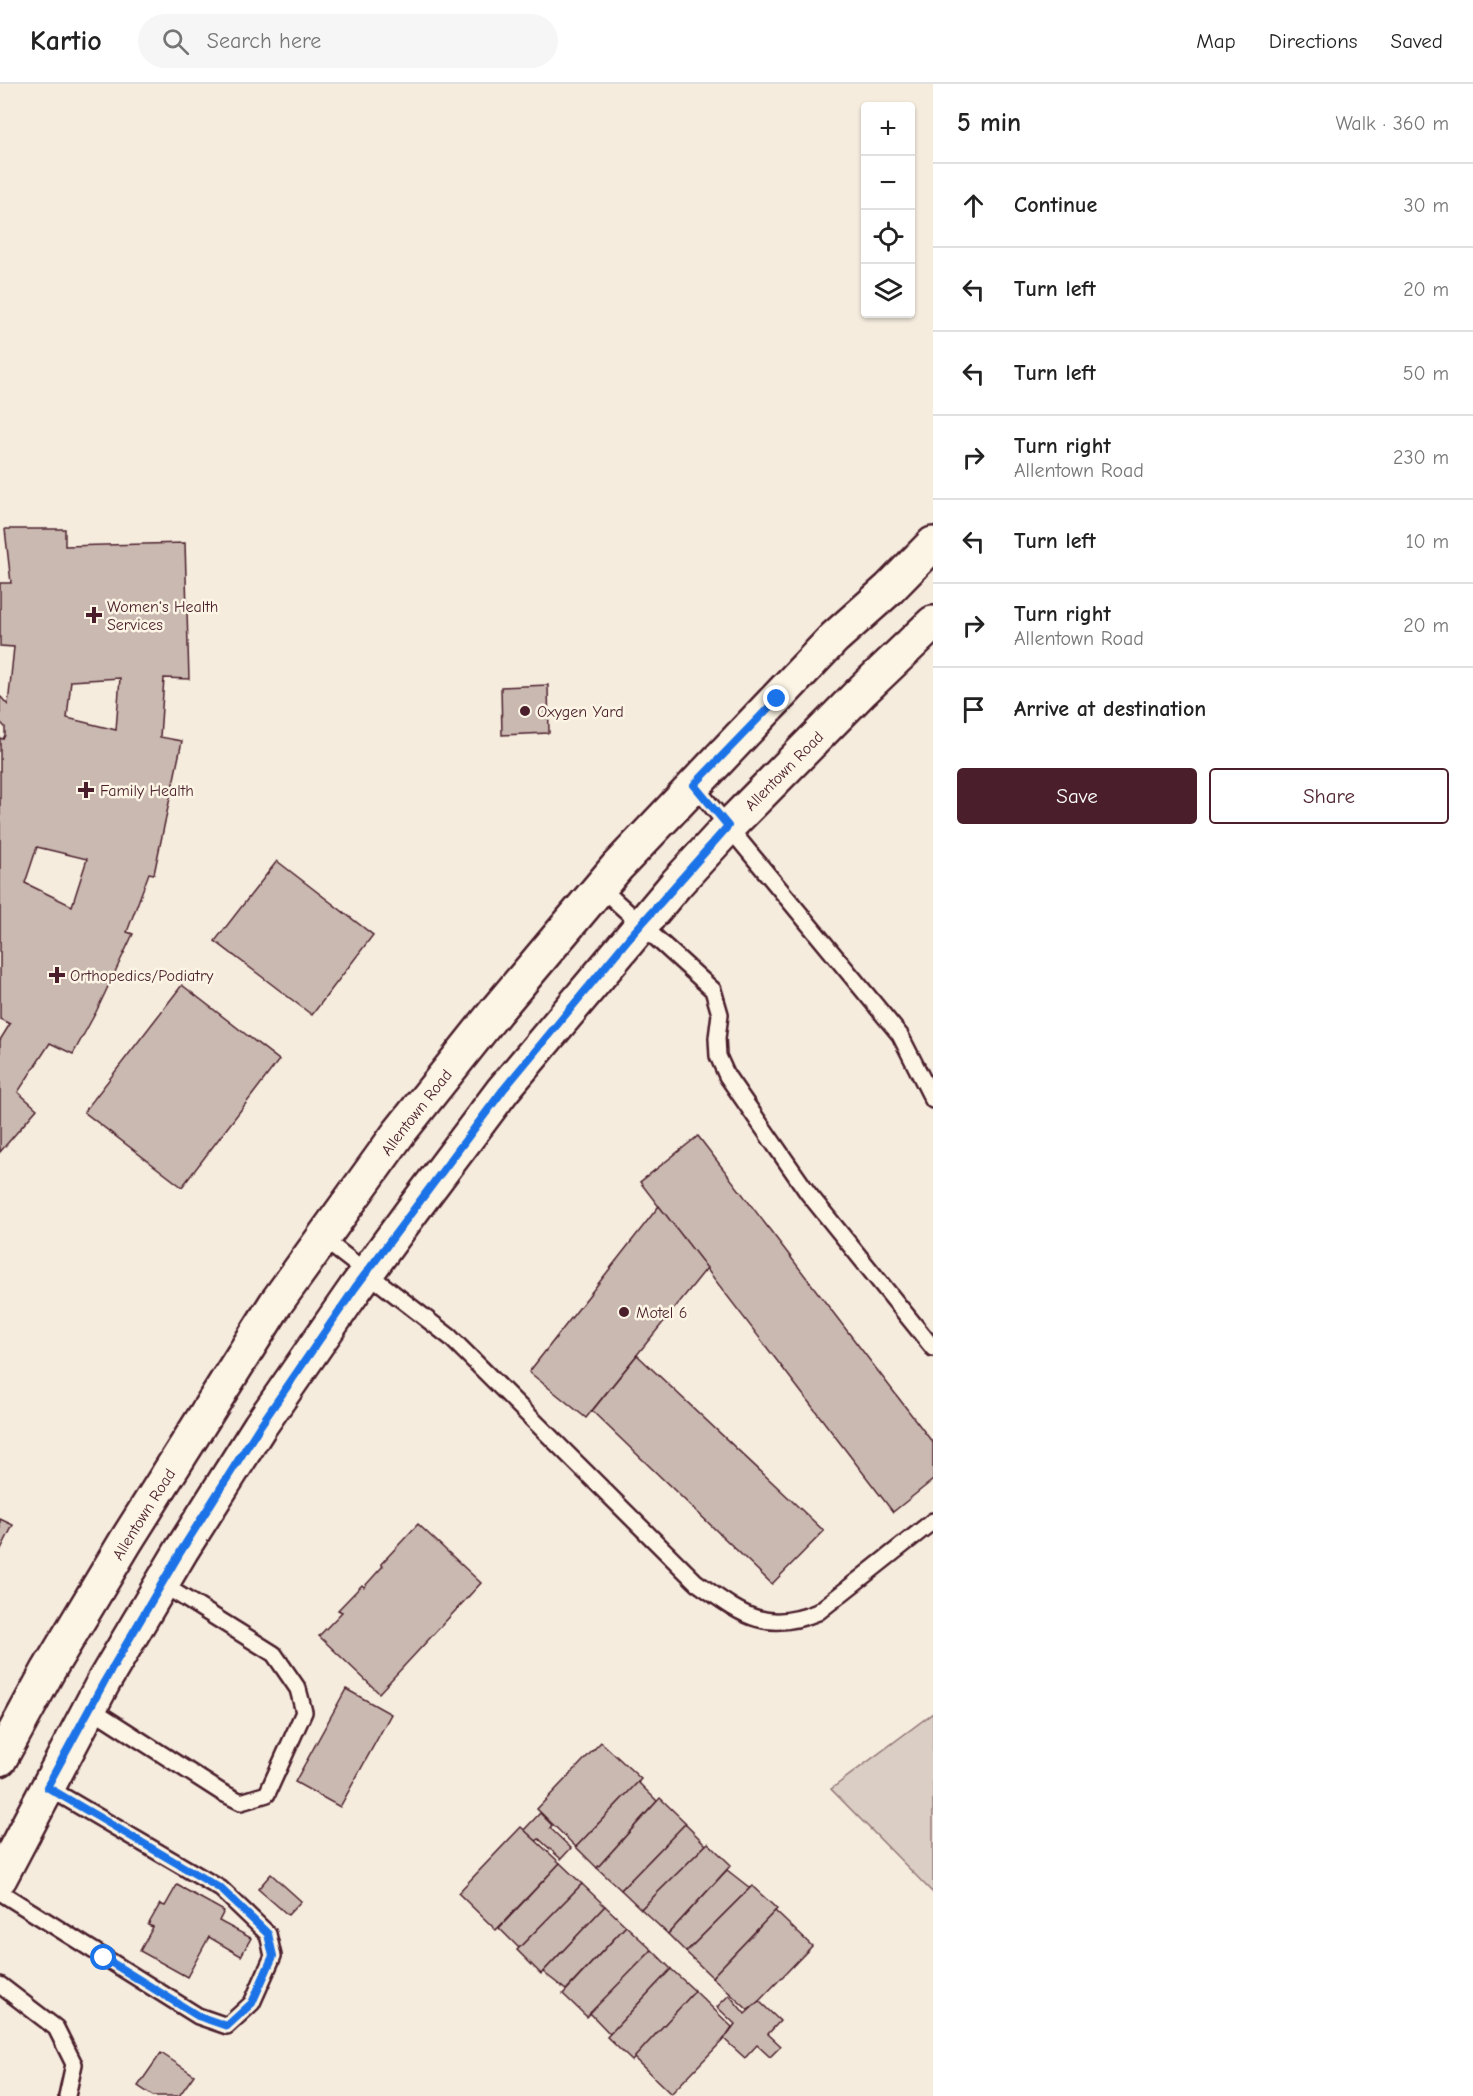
<!DOCTYPE html>
<html lang="en">
<head>
<meta charset="utf-8">
<style>
	body { margin:0; font-family:"Comic Neue",sans-serif; background:#f6f6f6; color:#222 }
	.controls { position:absolute; right:18px; top:18px; display:grid; overflow:hidden; border-radius:6px; box-shadow:0 2px 4px #0004 }
	.controls button { width:54px; height:54px; display:grid; place-items:center; padding:0; border:0; border-bottom:2px solid #e0e0e0; background:#fff; color:#222; font:30px sans-serif }
	.stop { position:absolute; width:18px; height:18px; margin:-14px; border:4px solid #1a73e8; border-radius:50%; background:#fff }
	.stop.end { background:#1a73e8; border-color:#fff; box-shadow:0 2px 6px #0008 }
	.list { margin:0; padding:0; list-style:none }
	h2 { display:flex; justify-content:space-between; align-items:center; height:78px; margin:0; padding:0 24px; font-size:26px }
	h2 small { font-size:20px; font-weight:400; color:#767676 }
	.list li { display:grid; grid-template-columns:39px 1fr auto; gap:18px; align-items:center; box-sizing:border-box; height:84px; padding:0 24px; border-top:2px solid #e0e0e0 }
	.list b { display:block; font-size:22px; white-space:nowrap }
	.list p { margin:0; font-size:20px; white-space:nowrap; color:#767676 }
	.list em { font-size:20px; font-style:normal; color:#767676 }
	.actions { display:flex; gap:12px; padding:18px 24px }
	.actions a { flex:1; padding:14px 0; border:2px solid #4a1f2b; border-radius:6px; text-align:center; font-size:21px; color:#4a1f2b }
	.actions .main { background:#4a1f2b; color:#fff }
	.icon { flex:none; width:33px; height:33px; fill:none; stroke:currentColor; stroke-width:2; stroke-linecap:round; stroke-linejoin:round }
	.map { position:relative; flex:none; width:933px; height:2012px; overflow:hidden }
	header { display:flex; align-items:center; gap:36px; box-sizing:border-box; height:84px; padding:0 30px; background:#fff; border-bottom:2px solid #e0e0e0 }
	header strong { font-size:28px }
	nav { display:flex; gap:33px; margin-inline-start:auto; font-size:21px }
	.search { width:420px; height:54px; background:#f6f6f6; display:flex; align-items:center; gap:15px; box-sizing:border-box; padding:0 21px; border-radius:33px; color:#767676; font-size:22px }
	main { display:flex }
	aside { flex:1; background:#fff }
	.map>svg:first-child { display:block }
	.green { fill:#dbcec4; stroke:#927678; stroke-width:1.5 }
	.building { fill:#cab9b1; stroke:#4a1f2b; stroke-width:1.5; fill-rule:evenodd }
	.lines { fill:none; stroke-linecap:round; stroke-linejoin:round }
	.lane-casing { stroke:#4a1f2b; stroke-width:20 }
	.secondary-casing { stroke:#4a1f2b; stroke-width:38 }
	.lane { stroke:#fcf5e5; stroke-width:15 }
	.secondary { stroke:#fcf5e5; stroke-width:33 }
	.route { stroke:#1a73e8; stroke-width:8 }
	.poi-dot { fill:#4a1f2b; stroke:#fcf5e5; stroke-width:2 }
	.labels { text-anchor:middle; stroke-width:5; stroke-linejoin:round; paint-order:stroke }
	.poi-label { font-size:16px; fill:#4a1f2b; stroke:#fcf5e5; text-anchor:start }
	.street-label { font-size:16px; fill:#4a1f2b; stroke:#fcf5e5 }
</style>
</head>
<body>
<header>
<strong>Kartio</strong>
<div class="search"><svg class="icon" aria-label="search" viewBox="0 0 24 24"><circle cx="10" cy="10" r="6"/><path d="M15 15l6 6"/></svg>Search here</div>
<nav><a>Map</a><a>Directions</a><a>Saved</a></nav>
</header>
<main>
<div class="map">
<svg width="933" height="2012" viewBox="0 0 933 2012">
	<rect width="100%" height="100%" fill="#f5ecde"/>
	<filter id="ink" filterUnits="userSpaceOnUse"><feTurbulence type="fractalNoise" baseFrequency=".0167" numOctaves="2"/><feDisplacementMap in="SourceGraphic" scale="12" xChannelSelector="R" yChannelSelector="G"/><feConvolveMatrix kernelMatrix="1 2 1 2 8 2 1 2 1" color-interpolation-filters="sRGB"/></filter>
	<g filter="url(#ink)">
		<path class="green" d="M933,1629V1809L831,1705Z"/>
		<g class="building">
			<path d="M5,445H65V462L185,459L189,595L164,594L160,653L182,657L154,790L149,789L127,848L133,850L96,928L73,970L50,959L18,1008L37,1025L0,1068V956L10,940L0,935V654L3,655L5,651V643L0,638V612L8,621L14,563L0,562V499H11ZM120,594L116,646L67,634L71,597ZM37,763L87,775L72,822L25,799Z"/>
			<path d="M548,601L549,649L502,651L501,603Z"/>
			<path d="M277,777L373,851L312,931L215,857Z"/>
			<path d="M182,901L279,976L182,1103L84,1028Z"/>
			<path d="M698,1052L933,1359V1396L893,1428L640,1098Z"/>
			<path d="M659,1122L707,1184L586,1334L529,1288Z"/>
			<path d="M637,1271L824,1447L772,1500L592,1327Z"/>
			<path d="M0,1435L13,1441L0,1467Z"/>
			<path d="M418,1440L481,1499L379,1609L319,1552L342,1528L338,1526L362,1501L364,1503L383,1482L381,1480Z"/>
			<path d="M346,1605L391,1630L340,1723L295,1698Z"/>
			<path d="M601,1658L641,1695L576,1763L537,1725Z"/>
			<path d="M638,1698L657,1717L597,1784L576,1763Z"/>
			<path d="M660,1714L686,1739L621,1806L597,1784Z"/>
			<path d="M540,1729L552,1741L550,1744L571,1764L561,1775L539,1755L536,1757L524,1746Z"/>
			<path d="M685,1740L706,1761L641,1825L621,1806Z"/>
			<path d="M521,1743L560,1779L496,1846L458,1809Z"/>
			<path d="M708,1759L731,1781L668,1850L641,1825Z"/>
			<path d="M560,1779L582,1800L519,1864L499,1844Z"/>
			<path d="M727,1786L750,1804L686,1868L668,1850Z"/>
			<path d="M271,1790L301,1817L288,1831L258,1805Z"/>
			<path d="M582,1800L605,1822L541,1890L517,1866Z"/>
			<path d="M177,1801L224,1827L219,1837L251,1854L241,1872L209,1853L187,1893L140,1867L153,1843L148,1841L160,1820L165,1822Z"/>
			<path d="M752,1802L777,1825L712,1893L686,1868Z"/>
			<path d="M605,1822L626,1842L566,1906L543,1888Z"/>
			<path d="M775,1827L812,1862L759,1917L748,1926L712,1893Z"/>
			<path d="M626,1842L652,1866L587,1933L563,1910Z"/>
			<path d="M652,1866L671,1885L610,1950L590,1929Z"/>
			<path d="M671,1885L695,1907L632,1977L607,1953Z"/>
			<path d="M695,1907L732,1943L724,1955L671,2010L634,1974Z"/>
			<path d="M729,1911L745,1930L759,1917L780,1937L768,1950L781,1962L770,1973L757,1961L745,1974L724,1955L735,1940L717,1923Z"/>
			<path d="M161,1969L194,1991L179,2012H153L138,2002Z"/>
		</g>
		<g class="lines">
			<g class="lane-casing">
				<g id="lane">
					<path d="M694,701L900,951L933,1016"/>
					<path d="M600,803L713,906L720,930L717,954L718,972L727,992L808,1109L933,1264"/>
					<path d="M322,1154L450,1253L696,1498C739,1528 763,1551 818,1528L933,1437"/>
					<path d="M90,1624L221,1708L241,1718L267,1710L304,1628L298,1605L274,1570L162,1500"/>
					<path d="M0,1808L198,1932L227,1942L252,1919L273,1872L268,1850L221,1805L47,1703"/>
					<path d="M0,1901L56,1944L74,1980L67,2012"/>
				</g>
			</g>
			<g class="secondary-casing">
				<g id="secondary">
					<path id="s1" d="M0,1675L48,1587L126,1457L276,1219L398,1050L496,927L617,783L834,554L889,505L933,460"/>
					<path id="s2" d="M0,1794L104,1597L181,1467L260,1342L355,1205L415,1123L503,1006L676,800L732,739L863,606L933,539"/>
				</g>
			</g>
			<use href="#lane" class="lane"/>
			<use href="#secondary" class="secondary"/>
		</g>
	</g>
	<g class="lines" filter="url(#ink)">
		<path class="route" d="M104,1874L198,1932L227,1942L252,1919L273,1872L268,1850L221,1805L47,1703L104,1598L181,1467L260,1342L355,1204L503,1006L629,854L728,742L694,701L777,615"/>
	</g>
	<g class="poi-dot">
		<path d="M91 522h6v6h6v6h-6v6h-6v-6h-6v-6h6z"/>
		<circle cx="525" cy="627" r="6"/>
		<path d="M83 697h6v6h6v6h-6v6h-6v-6h-6v-6h6z"/>
		<path d="M54 882h6v6h6v6h-6v6h-6v-6h-6v-6h6z"/>
		<circle cx="624" cy="1228" r="6"/>
	</g>
	<g class="labels">
		<g class="poi-label">
			<text x="107" y="528">Women's Health<tspan x="107" dy="18">Services</tspan></text>
			<text x="537" y="633">Oxygen Yard</text>
			<text x="100" y="712">Family Health</text>
			<text x="70" y="897">Orthopedics/Podiatry</text>
			<text x="636" y="1234">Motel 6</text>
		</g>
		<g class="street-label">
			<text dy="6" stroke="none"><textPath href="#s2" startOffset="1362">Allentown Road</textPath></text>
			<text dy="6" stroke="none"><textPath href="#s1" startOffset="770">Allentown Road</textPath></text>
			<text dy="6" stroke="none"><textPath href="#s1" startOffset="284">Allentown Road</textPath></text>
		</g>
	</g>
</svg>
<div class="controls">
<button>+</button>
<button>−</button>
<button><svg class="icon" aria-label="locate" viewBox="0 0 24 24"><circle cx="12" cy="12" r="6"/><path d="M12 2v4M12 18v4M2 12h4M18 12h4"/></svg></button>
<button><svg class="icon" aria-label="layers" viewBox="0 0 24 24"><path d="M12 4l9 5-9 5-9-5zM3 14l9 5 9-5"/></svg></button>
</div>
<div class="stop" style="left:104px;top:1874px"></div>
<div class="stop end" style="left:777px;top:615px"></div>
</div>
<aside>
<h2>5 min<small>Walk · 360 m</small></h2>
<ul class="list">
<li><svg class="icon" aria-label="ahead" viewBox="0 0 24 24"><path d="M12 20V5M6 11l6-6 6 6"/></svg><div><b>Continue</b></div><em>30 m</em></li>
<li><svg class="icon" aria-label="left" viewBox="0 0 24 24"><path d="M17 20v-9H6M10 6l-5 5 5 5"/></svg><div><b>Turn left</b></div><em>20 m</em></li>
<li><svg class="icon" aria-label="left" viewBox="0 0 24 24"><path d="M17 20v-9H6M10 6l-5 5 5 5"/></svg><div><b>Turn left</b></div><em>50 m</em></li>
<li><svg class="icon" aria-label="right" viewBox="0 0 24 24"><path d="M7 20v-9h11M14 6l5 5-5 5"/></svg><div><b>Turn right</b><p>Allentown Road</p></div><em>230 m</em></li>
<li><svg class="icon" aria-label="left" viewBox="0 0 24 24"><path d="M17 20v-9H6M10 6l-5 5 5 5"/></svg><div><b>Turn left</b></div><em>10 m</em></li>
<li><svg class="icon" aria-label="right" viewBox="0 0 24 24"><path d="M7 20v-9h11M14 6l5 5-5 5"/></svg><div><b>Turn right</b><p>Allentown Road</p></div><em>20 m</em></li>
<li><svg class="icon" aria-label="arrive" viewBox="0 0 24 24"><path d="M6 21V4h12l-3 4 3 4H6"/></svg><div><b>Arrive at destination</b></div></li>
</ul>
<div class="actions"><a class="main">Save</a><a>Share</a></div>
</aside>
</main>
</body>
</html>
